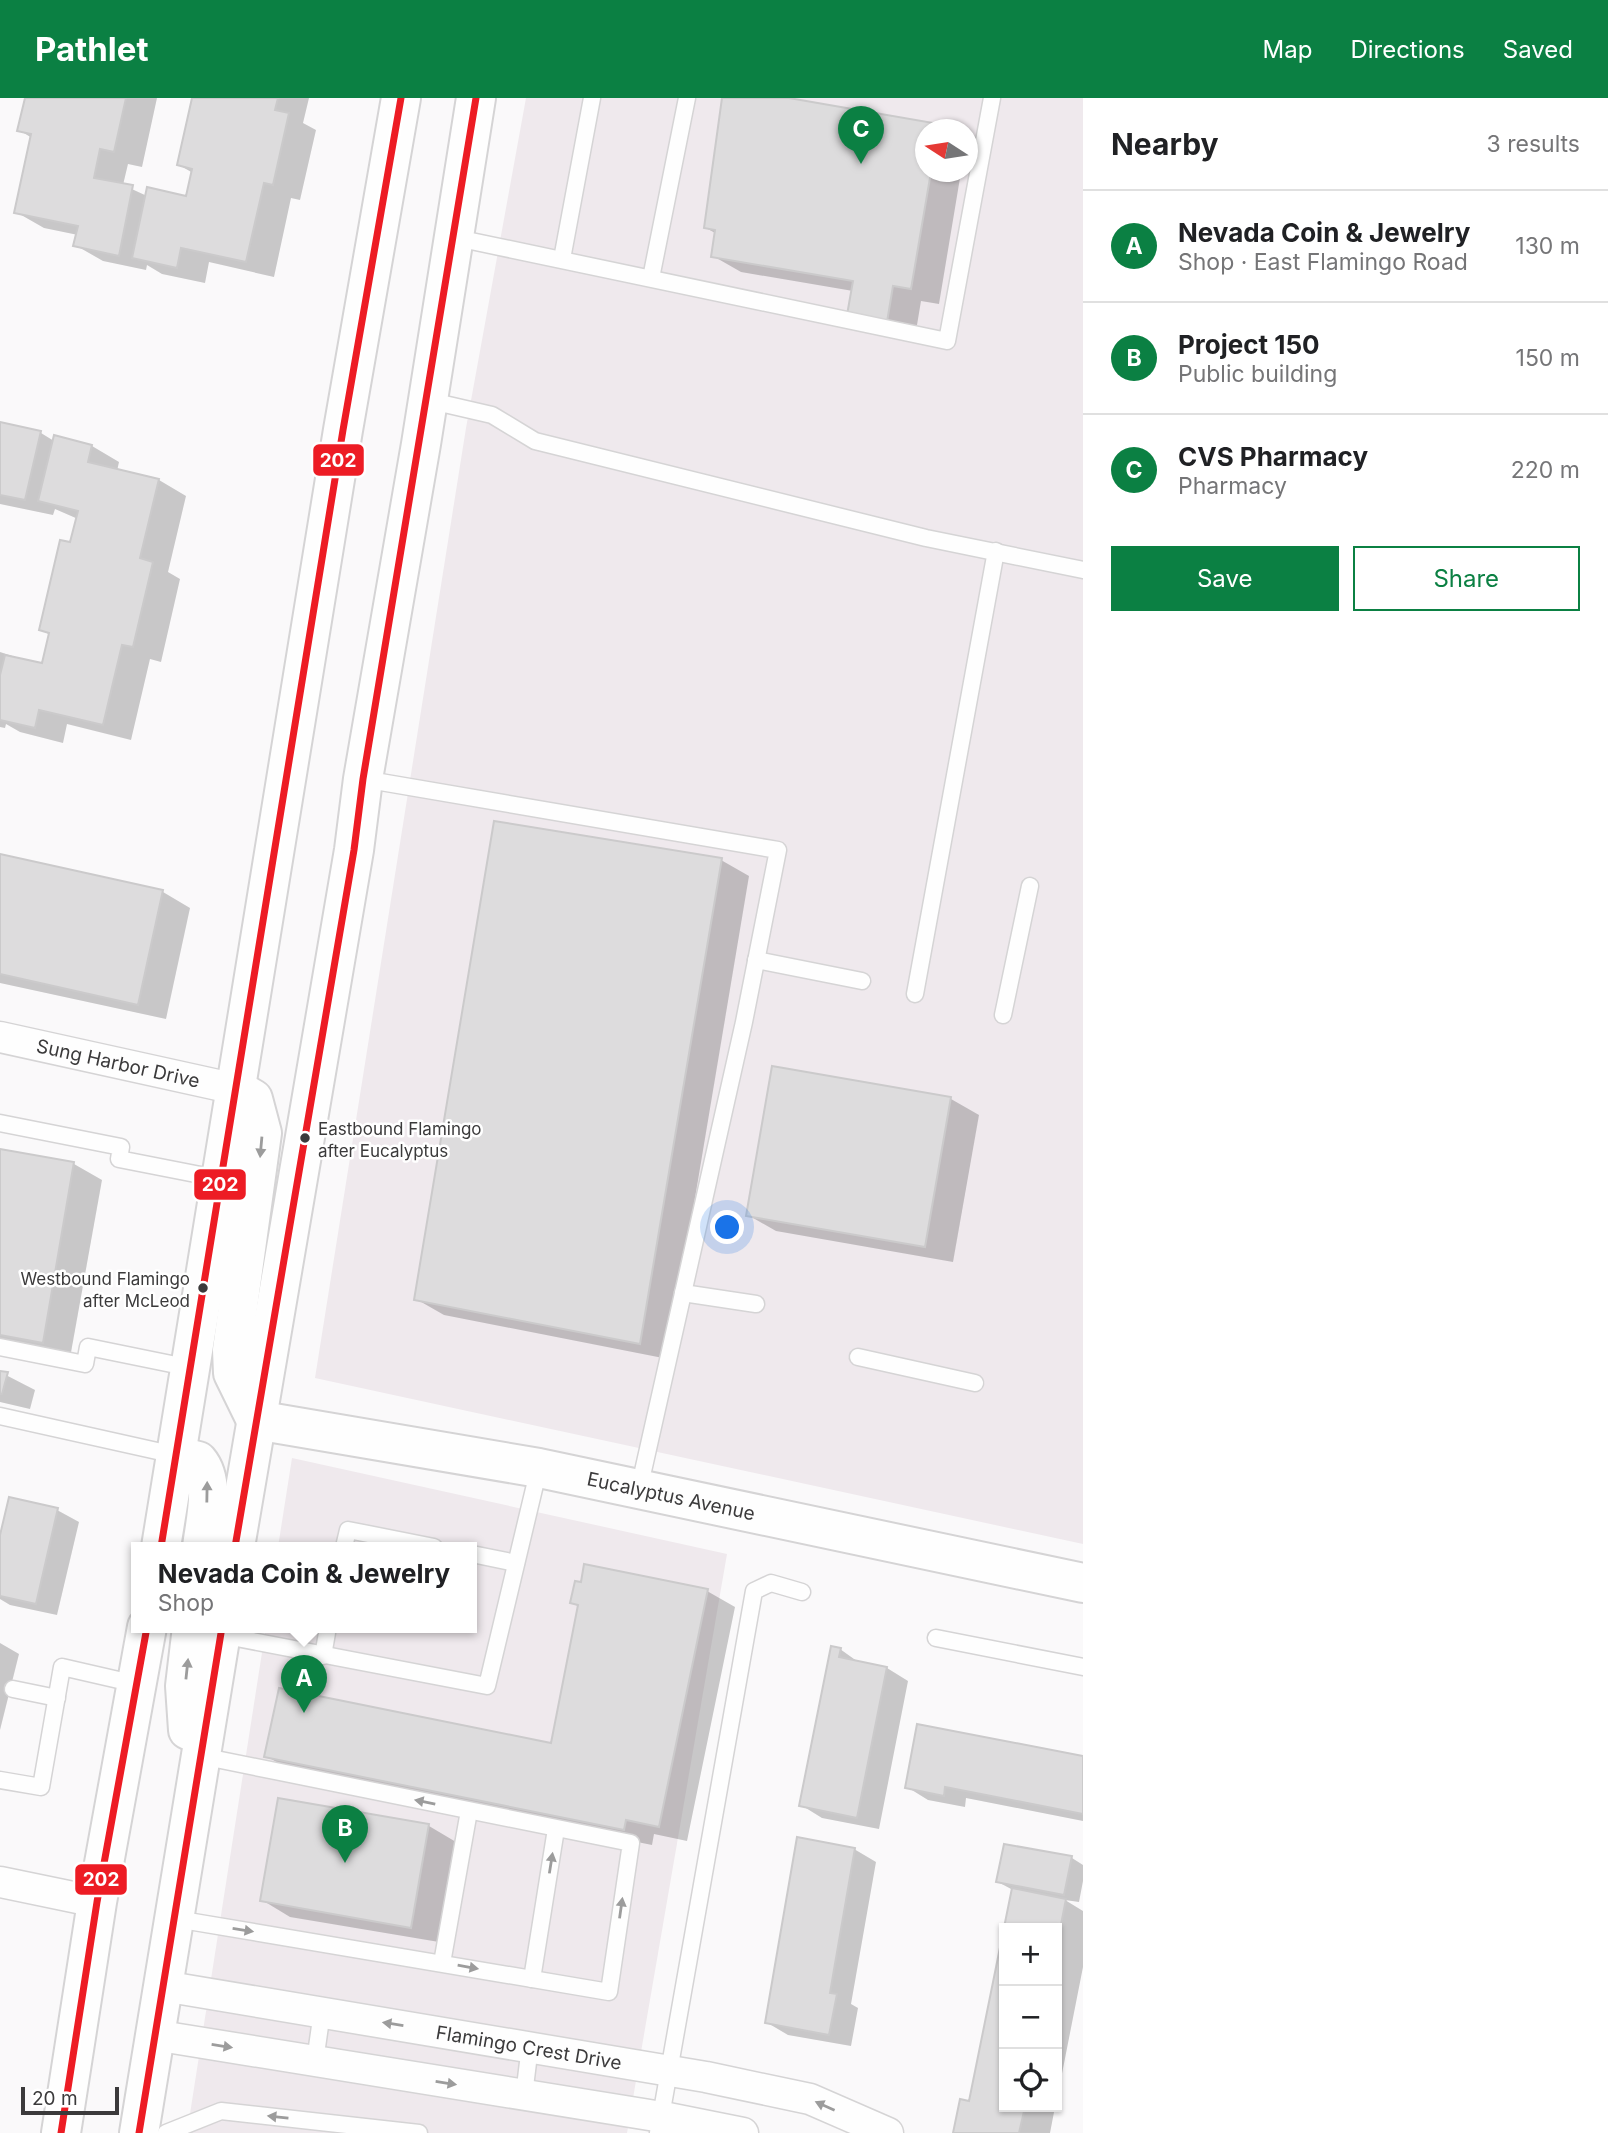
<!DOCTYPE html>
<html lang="en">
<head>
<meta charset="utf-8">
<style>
	body { margin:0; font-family:Inter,sans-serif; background:#f2f2f2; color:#202124 }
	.controls { position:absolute; right:21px; bottom:21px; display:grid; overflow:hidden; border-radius:0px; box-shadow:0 2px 5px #0004 }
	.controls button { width:63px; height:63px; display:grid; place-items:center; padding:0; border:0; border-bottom:2px solid #e0e0e0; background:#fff; color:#202124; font:35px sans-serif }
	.compass { position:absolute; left:915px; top:21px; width:63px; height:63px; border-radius:50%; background:#fff; box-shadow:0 2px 5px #0004; rotate:282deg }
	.scale { position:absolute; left:21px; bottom:18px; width:98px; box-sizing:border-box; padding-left:7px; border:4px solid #3b3a3b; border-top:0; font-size:19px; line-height:24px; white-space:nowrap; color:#3b3a3b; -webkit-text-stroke:5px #fff; paint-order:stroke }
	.you { position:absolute; left:728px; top:1130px; width:24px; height:24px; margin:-18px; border:5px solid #fff; border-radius:50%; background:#1a73e8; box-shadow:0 0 0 10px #1a73e833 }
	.badge { display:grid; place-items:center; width:46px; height:46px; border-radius:50%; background:#0b8043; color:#fff; font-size:23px; font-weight:700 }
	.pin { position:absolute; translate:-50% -58px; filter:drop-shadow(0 2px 4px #0008) }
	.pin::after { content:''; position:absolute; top:37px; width:24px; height:21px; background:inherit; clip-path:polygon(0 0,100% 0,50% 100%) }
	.popup { position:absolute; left:131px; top:1444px; width:346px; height:91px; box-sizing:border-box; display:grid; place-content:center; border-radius:0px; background:#fff; filter:drop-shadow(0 2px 5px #0005); font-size:23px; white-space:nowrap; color:#757577 }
	.popup b { font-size:26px; color:#202124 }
	.popup::after { content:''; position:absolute; left:50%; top:100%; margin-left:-14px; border:14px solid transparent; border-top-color:#fff }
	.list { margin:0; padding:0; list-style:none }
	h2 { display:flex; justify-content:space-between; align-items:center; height:91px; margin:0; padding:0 28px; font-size:30px }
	h2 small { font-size:23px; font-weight:400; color:#757577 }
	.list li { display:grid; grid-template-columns:46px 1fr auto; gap:21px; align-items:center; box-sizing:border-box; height:112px; padding:0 28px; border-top:2px solid #e0e0e0 }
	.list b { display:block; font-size:26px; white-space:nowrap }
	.list p { margin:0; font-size:23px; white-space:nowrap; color:#757577 }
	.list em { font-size:23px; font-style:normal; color:#757577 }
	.actions { display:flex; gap:14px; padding:21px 28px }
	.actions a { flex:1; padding:16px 0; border:2px solid #0b8043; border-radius:0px; text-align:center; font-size:24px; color:#0b8043 }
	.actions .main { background:#0b8043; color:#fff }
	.icon { flex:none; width:38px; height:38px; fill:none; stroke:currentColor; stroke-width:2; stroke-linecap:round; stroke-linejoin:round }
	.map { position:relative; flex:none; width:1083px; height:2035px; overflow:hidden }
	header { display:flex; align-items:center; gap:42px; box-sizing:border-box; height:98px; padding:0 35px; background:#0b8043; color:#fff }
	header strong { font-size:33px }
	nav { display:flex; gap:38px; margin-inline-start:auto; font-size:24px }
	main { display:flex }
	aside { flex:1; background:#fff }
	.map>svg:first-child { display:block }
	.built { fill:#efe9ed; fill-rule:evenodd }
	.shadow { fill:#0003 }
	.building { fill:#dddcdd; stroke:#cbcacb; stroke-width:2 }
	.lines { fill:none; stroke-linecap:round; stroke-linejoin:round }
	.service-casing { stroke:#d5d4d5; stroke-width:19 }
	.minor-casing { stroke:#d5d4d5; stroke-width:33 }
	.tertiary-casing { stroke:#d5d4d5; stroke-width:42 }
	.primary-casing { stroke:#d5d4d5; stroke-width:42 }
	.service { stroke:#fefefe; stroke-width:16 }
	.minor { stroke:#fefefe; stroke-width:30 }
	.tertiary { stroke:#fefefe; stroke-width:38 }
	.primary { stroke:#fefefe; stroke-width:38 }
	.bus-1-casing { stroke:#fff; stroke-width:12 }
	.bus-1 { stroke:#ed1c24; stroke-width:7 }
	.oneway { fill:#9c9c9c }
	.bus-dot { fill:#3b3a3b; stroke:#fff; stroke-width:2.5 }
	.labels { text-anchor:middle; stroke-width:5; stroke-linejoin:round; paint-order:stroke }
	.bus-label { font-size:17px; fill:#3b3a3b; stroke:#fff; text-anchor:start }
	.street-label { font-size:19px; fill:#3b3a3b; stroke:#fff }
	.line-badge { stroke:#fff; stroke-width:2.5 }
	.badge-label { font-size:19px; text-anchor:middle; font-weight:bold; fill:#fff }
</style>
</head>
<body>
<header>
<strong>Pathlet</strong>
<nav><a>Map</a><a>Directions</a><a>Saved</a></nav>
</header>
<main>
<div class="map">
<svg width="1083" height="2035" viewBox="0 0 1083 2035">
	<rect width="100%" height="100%" fill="#faf9fa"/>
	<g class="built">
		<path d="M526,0H1083V1446L315,1280L466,330ZM926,32H968V74H926Z"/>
		<path d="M292,1360L727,1456L627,2035H187L266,1529H472V1449H278Z"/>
	</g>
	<g class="shadow">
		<path d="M26,0H157L142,69L128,66L123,87L147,98L187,100L193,75L179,67L194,0H309L303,25L316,32L300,102L291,100L274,179L209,164L205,185L162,176L147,167L146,172L103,163L75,147L78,137L44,130L16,114L32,40L19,32Z"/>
		<path d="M724,0H778L938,27L945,32H926V74H961L939,206L921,203L915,239L876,232L853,193L741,174L713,158L717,136L706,130Z"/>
		<path d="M0,326L41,335L54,343L92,348L119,364L117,373L159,382L186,398L168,474L180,481L161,564L150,561L131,642L67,626L63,645L20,634L6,626L5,630L0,629V554L43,568L50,537L41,531L78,421L55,411L53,417L0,406Z"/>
		<path d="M0,758L163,794L190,810L166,921L0,885Z"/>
		<path d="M721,762L749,778L668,1261L444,1217L416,1201Z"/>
		<path d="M774,970L951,1001L979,1017L953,1164L776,1133L748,1117Z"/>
		<path d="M0,1053L74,1066L102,1082L70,1260L0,1247Z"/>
		<path d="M0,1274L35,1292L30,1311L0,1304Z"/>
		<path d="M57,1412L79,1424L57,1517L10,1507L0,1501V1445Z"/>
		<path d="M707,1493L735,1509L687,1743L654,1736L652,1747L294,1674L266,1658L552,1647L580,1509L572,1505Z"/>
		<path d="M0,1545L19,1556L0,1632Z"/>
		<path d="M840,1551L861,1566L887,1570L908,1583L879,1731L822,1720L801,1707Z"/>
		<path d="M1083,1660V1723L966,1700L965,1709L928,1702L907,1689Z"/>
		<path d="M429,1728L456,1744L439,1844L290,1819L262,1802Z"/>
		<path d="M854,1751L876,1764L851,1906L858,1910L851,1948L788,1937L766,1924Z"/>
		<path d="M1072,1760L1083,1767V1783L1079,1804L1065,1802L1083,1813V1869L1057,2001V1830H1005L1013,1792L998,1784Z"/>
		<path d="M1004,1836V2009H1055L1050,2035H955L971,2005Z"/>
	</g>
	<g class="building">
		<path d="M25,0H126L114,54L100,51L94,80L133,87L119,158L73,148L78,128L14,115L31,36L17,33Z"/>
		<path d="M192,0H278L275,12L289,15L273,87L264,85L246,164L181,150L177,170L132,160L147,89L186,98L192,71L177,67Z"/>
		<path d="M722,0H789L939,26L938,32H926V74H931L911,191L893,188L887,224L847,217L853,183L711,159L715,132L704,130Z"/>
		<path d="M0,324L41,333L25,402L0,397Z"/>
		<path d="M54,337L92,347L88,364L159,381L140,460L153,464L133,549L122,547L103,627L39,612L35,630L0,622V577L5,557L42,565L49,535L39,532L60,442L70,444L78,413L38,403Z"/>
		<path d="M494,723L722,760L640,1246L414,1202Z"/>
		<path d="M0,756L163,792L138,907L0,876Z"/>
		<path d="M772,968L951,999L925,1149L746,1118Z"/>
		<path d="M0,1051L74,1064L43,1245L0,1237Z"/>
		<path d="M0,1273L8,1274L2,1296H0Z"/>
		<path d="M9,1399L58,1410L36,1506L0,1498V1437Z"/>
		<path d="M584,1466L708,1491L659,1729L626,1722L624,1732L264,1659L279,1590L551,1645L578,1507L570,1505L575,1483L581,1484Z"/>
		<path d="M831,1548L841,1550L839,1559L887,1569L857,1720L799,1708Z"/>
		<path d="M917,1626L1083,1658V1716L945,1689L944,1698L905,1690Z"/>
		<path d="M278,1700L429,1726L411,1830L260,1803Z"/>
		<path d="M797,1739L855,1750L830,1895L837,1896L829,1937L765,1925Z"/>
		<path d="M1004,1746L1072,1758L1064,1797L996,1784Z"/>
		<path d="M1012,1790L1066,1801L1057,1847V1830H1004V2009H1025L1019,2035H953L960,2001L969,2003Z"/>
	</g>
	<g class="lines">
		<g class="service-casing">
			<g id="service">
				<path d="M452,139L947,243L992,0"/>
				<path d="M562,161L592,0"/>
				<path d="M651,180L687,0"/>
				<path d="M427,302L492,317L535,343L926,440L1083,472"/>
				<path d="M363,681L778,752L744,924L639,1391"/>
				<path d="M756,862L862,883"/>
				<path d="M915,896L996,453"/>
				<path d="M1003,917L1030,788"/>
				<path d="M0,1025L121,1049L119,1061L221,1081"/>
				<path d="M683,1195L756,1206"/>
				<path d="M0,1249L85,1266L88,1249L191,1270"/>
				<path d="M858,1259L975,1285"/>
				<path d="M0,1318L175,1357"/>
				<path d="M344,1449L348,1432L434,1449"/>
				<path d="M472,1456L516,1465"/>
				<path d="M221,1537L487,1588L539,1370"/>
				<path d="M936,1540L1083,1569"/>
				<path d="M323,1558L328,1529"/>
				<path d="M13,1591L57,1600"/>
				<path d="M0,1682L41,1689L62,1569L136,1586"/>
				<path d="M176,1821L609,1894L631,1745L201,1658"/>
				<path d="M442,1865L469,1713"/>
				<path d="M532,1881L556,1731"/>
				<path d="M315,1963L322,1914"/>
				<path d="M524,1997L530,1948"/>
				<path d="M166,2035L221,2013L419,2035"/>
				<path d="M658,2035L754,1493L771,1485L802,1494"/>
			</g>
		</g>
		<g class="minor-casing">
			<g id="minor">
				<path id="s1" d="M0,939L236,991"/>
				<path d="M0,1784L97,1804"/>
				<path id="s2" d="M163,1888L706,1979L810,2001L888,2035"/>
				<path d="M154,1937L668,2020L743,2035"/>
			</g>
		</g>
		<g class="tertiary-casing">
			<g id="tertiary">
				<path id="s3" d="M256,1322L539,1370L1083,1485"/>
			</g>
		</g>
		<g class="primary-casing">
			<g id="primary">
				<path d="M236,991L253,1001L262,1035L232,1252L233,1275L256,1322"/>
				<path d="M178,1358L198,1363C216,1384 205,1423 202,1449"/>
				<path d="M161,1449L343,332L401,0"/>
				<path d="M235,1449L354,752L363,681L421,346L476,0"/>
				<path d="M188,1632L185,1588L192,1529"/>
				<path d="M61,2035L97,1804L147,1529"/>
				<path d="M139,2035L222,1529"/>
			</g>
		</g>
		<use href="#service" class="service"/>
		<use href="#minor" class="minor"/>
		<use href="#tertiary" class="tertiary"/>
		<use href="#primary" class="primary"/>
		<g class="bus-1-casing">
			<g id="bus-1">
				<path d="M161,1449L343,332L401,0"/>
				<path d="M235,1449L354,752L363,681L476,0"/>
				<path d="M61,2035L97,1804L147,1529"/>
				<path d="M139,2035L222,1529"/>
			</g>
		</g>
		<use href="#bus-1" class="bus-1"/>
	</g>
	<defs><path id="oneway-solid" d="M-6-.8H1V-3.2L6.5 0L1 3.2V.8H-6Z" transform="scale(1.75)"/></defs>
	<g class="oneway">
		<use href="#oneway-solid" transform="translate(261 1049) rotate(95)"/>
		<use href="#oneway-solid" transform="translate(207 1394) rotate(-89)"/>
		<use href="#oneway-solid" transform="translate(187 1571) rotate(-84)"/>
		<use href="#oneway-solid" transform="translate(425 1704) rotate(-168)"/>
		<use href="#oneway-solid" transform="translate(551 1765) rotate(-81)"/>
		<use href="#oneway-solid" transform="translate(621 1810) rotate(-82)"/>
		<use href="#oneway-solid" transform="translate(243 1832) rotate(9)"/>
		<use href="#oneway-solid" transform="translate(468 1869) rotate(10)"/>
		<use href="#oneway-solid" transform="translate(393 1926) rotate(-171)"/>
		<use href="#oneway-solid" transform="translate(222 1948) rotate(9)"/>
		<use href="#oneway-solid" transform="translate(446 1985) rotate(9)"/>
		<use href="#oneway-solid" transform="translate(825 2008) rotate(-156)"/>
		<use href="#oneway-solid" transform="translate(278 2019) rotate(-174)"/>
	</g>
	<g class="bus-dot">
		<circle cx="305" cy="1040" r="6"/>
		<circle cx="203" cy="1190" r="6"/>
	</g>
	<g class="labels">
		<g class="bus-label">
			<text x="318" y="1037">Eastbound Flamingo<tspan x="318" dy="22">after Eucalyptus</tspan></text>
			<text x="190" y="1187" text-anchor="end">Westbound Flamingo<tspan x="190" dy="22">after McLeod</tspan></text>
		</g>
		<g class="street-label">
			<text dy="7" stroke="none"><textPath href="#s1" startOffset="121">Sung Harbor Drive</textPath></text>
			<text dy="7" stroke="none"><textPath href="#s3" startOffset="422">Eucalyptus Avenue</textPath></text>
			<text dy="7" stroke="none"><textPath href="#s2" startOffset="371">Flamingo Crest Drive</textPath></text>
		</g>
	</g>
	<g class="line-badge">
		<rect x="312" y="345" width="53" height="34" rx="7" fill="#ed1c24"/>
		<rect x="193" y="1070" width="54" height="33" rx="7" fill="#ed1c24"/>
		<rect x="74" y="1765" width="54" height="33" rx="7" fill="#ed1c24"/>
	</g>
	<g class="badge-label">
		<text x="338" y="369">202</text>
		<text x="220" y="1093">202</text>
		<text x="101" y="1788">202</text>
	</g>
</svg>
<div class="controls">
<button>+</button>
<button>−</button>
<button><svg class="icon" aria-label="locate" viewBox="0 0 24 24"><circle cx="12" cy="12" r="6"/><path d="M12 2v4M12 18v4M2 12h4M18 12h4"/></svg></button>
</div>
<svg class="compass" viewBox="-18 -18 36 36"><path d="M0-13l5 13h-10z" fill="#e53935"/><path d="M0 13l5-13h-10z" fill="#757577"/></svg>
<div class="scale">20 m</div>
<div class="you"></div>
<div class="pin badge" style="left:304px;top:1615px">A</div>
<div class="popup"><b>Nevada Coin &amp; Jewelry</b>Shop</div>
<div class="pin badge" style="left:345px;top:1765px">B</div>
<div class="pin badge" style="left:861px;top:66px">C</div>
</div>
<aside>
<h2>Nearby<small>3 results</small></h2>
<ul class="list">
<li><span class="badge">A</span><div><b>Nevada Coin &amp; Jewelry</b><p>Shop · East Flamingo Road</p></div><em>130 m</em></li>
<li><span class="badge">B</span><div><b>Project 150</b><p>Public building</p></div><em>150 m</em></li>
<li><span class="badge">C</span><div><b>CVS Pharmacy</b><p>Pharmacy</p></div><em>220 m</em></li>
</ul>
<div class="actions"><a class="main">Save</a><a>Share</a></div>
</aside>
</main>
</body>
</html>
